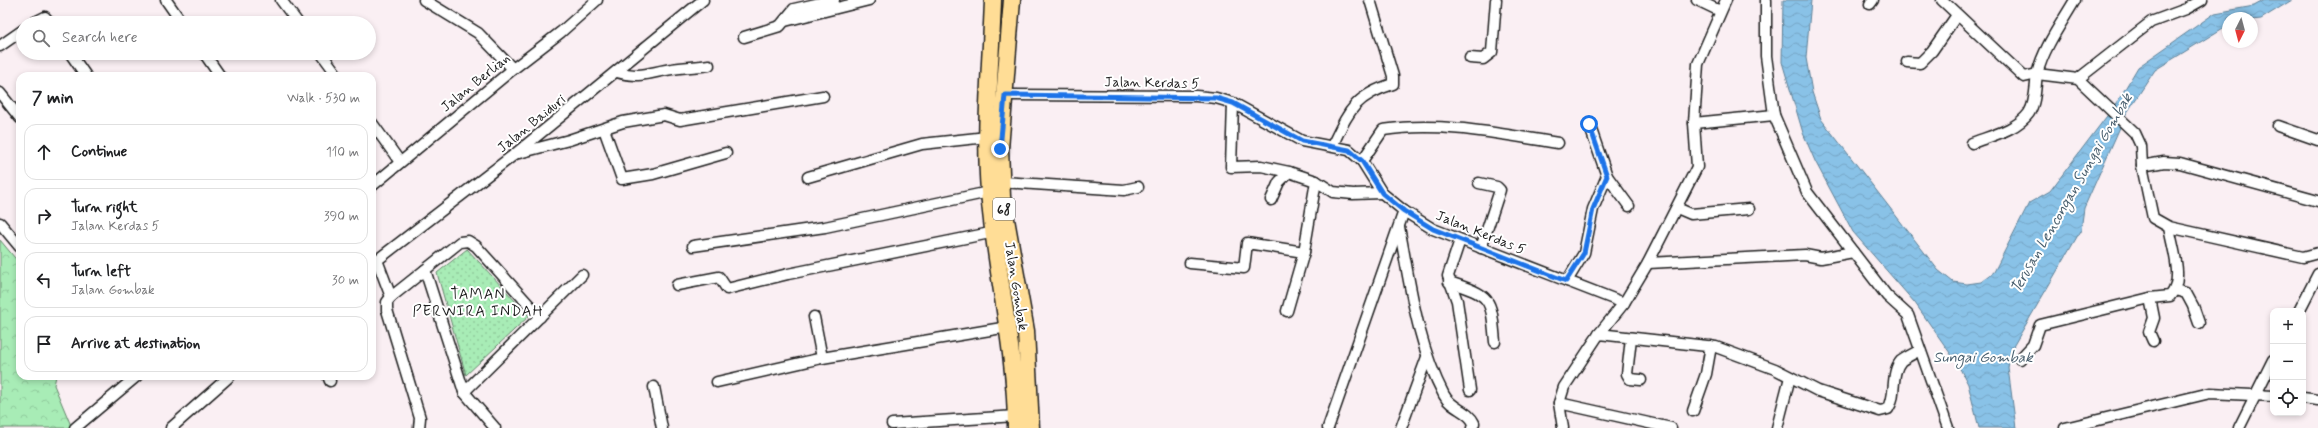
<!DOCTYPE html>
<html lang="en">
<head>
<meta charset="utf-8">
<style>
	body { margin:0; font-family:Mynerve,sans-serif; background:#f6f6f6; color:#202124 }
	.controls { position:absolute; right:12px; bottom:12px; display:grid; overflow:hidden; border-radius:8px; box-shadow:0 2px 6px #0003 }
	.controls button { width:36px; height:36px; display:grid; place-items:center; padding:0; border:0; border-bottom:1px solid #e0e0e0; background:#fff; color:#202124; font:20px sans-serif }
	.compass { position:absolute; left:2222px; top:12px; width:36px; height:36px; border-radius:50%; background:#fff; box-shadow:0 2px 6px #0003; rotate:186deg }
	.stop { position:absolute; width:12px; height:12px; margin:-9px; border:3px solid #1a73e8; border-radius:50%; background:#fff }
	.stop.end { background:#1a73e8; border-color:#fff; box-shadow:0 1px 4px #0008 }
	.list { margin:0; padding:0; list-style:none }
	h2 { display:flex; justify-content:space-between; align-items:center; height:52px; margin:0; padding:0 16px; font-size:17px }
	h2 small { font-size:13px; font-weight:400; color:#757577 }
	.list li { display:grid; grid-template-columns:26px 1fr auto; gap:12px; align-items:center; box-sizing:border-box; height:56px; margin:0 8px 8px; padding:0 8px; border:1px solid #e0e0e0; border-radius:12px }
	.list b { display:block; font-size:15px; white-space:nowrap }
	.list p { margin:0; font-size:13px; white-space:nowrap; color:#757577 }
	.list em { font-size:13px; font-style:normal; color:#757577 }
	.icon { flex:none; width:22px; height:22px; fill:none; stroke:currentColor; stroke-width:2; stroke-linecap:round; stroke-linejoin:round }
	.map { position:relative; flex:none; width:2318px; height:428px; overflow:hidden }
	.search { position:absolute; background:#fff; box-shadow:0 2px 6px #0003; left:16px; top:16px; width:360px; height:44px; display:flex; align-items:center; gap:10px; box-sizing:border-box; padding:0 14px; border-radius:22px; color:#757577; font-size:15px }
	.panel { position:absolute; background:#fff; box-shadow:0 2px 6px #0003; left:16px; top:72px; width:360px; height:308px; border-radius:12px }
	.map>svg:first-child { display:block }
	.grass { fill:url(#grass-dots); stroke:#628469 }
	.forest { fill:url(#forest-crowns); stroke:#628469 }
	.water { fill:url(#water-waves); stroke:#5d8096 }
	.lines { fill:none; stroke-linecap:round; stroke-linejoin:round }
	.minor-casing { stroke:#1c1c1c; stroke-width:13 }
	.primary-casing { stroke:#1c1c1c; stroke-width:19 }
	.minor { stroke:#fff; stroke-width:10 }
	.primary { stroke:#ffdd96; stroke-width:16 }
	.route { stroke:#1a73e8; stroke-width:5 }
	.labels { text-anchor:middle; stroke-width:4; stroke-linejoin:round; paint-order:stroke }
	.shield { fill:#fff; stroke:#606060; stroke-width:1 }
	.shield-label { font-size:13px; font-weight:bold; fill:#1c1c1c }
	.street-label { font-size:14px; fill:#1c1c1c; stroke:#fff }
	.water-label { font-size:15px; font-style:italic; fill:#485e6d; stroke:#fff }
	.neighbourhood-label { font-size:15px; letter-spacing:1px; fill:#1c1c1c; stroke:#fff }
</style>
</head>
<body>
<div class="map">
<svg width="2318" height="428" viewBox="0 0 2318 428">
	<defs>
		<pattern id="grass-dots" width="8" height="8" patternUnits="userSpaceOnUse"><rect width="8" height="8" fill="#a8ecb6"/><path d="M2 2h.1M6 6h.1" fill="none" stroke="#90ca9c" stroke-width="1.8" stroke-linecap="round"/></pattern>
		<pattern id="forest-crowns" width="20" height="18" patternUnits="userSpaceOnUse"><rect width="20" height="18" fill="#a8ecb6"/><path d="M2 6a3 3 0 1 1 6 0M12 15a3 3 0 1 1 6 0" fill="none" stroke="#90ca9c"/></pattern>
		<pattern id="water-waves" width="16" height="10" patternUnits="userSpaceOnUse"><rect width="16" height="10" fill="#89c2e7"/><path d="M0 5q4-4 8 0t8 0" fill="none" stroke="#76a6c6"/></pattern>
	</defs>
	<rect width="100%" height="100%" fill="#faeff3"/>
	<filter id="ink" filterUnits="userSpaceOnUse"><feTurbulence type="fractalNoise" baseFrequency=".025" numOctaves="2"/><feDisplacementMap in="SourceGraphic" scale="8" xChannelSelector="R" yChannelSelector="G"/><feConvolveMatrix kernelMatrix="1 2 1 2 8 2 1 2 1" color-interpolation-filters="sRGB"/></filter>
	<g filter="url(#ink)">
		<path class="grass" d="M467,249L529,316L466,375L437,273Z"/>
		<path class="forest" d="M0,240L20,264V376H56L54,385L72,428H0Z"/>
		<path class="water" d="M1783,0H1811L1806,58L1812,92L1821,119L1938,270L1953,282L1967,284L1981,282L1994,272L2029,203L2050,191L2116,104L2138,67L2215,13L2254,6L2265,0H2292L2261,19L2252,20V18H2228V25L2155,70L2126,114L2084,208L2081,230L2011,350L2008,368L2016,428H1979L1968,384L1957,363L1915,303L1853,232L1815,161L1803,133L1782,62Z"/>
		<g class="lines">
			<g class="minor-casing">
				<g id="minor">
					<path d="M166,0L182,23"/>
					<path d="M281,0L298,23"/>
					<path d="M424,0L478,33L513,69"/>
					<path d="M1697,0L1720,11"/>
					<path d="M1766,0V56L1774,115L1807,192L1887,296L1908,315L1948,428"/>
					<path d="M1942,0L2024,77L2037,74L2078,79L2135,133L2141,146L2142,166L2153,218L2169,227L2303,257L2318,253"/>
					<path d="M1870,4L1873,0"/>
					<path d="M785,21L869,0"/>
					<path d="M33,23L45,17L50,23"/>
					<path d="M744,37L780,26L794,9L834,0"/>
					<path d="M0,46L23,30"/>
					<path d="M70,53L86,76"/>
					<path d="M204,53L220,76"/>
					<path d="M321,53L338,76"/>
					<path d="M1470,58L1483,59L1492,52L1496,0"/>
					<path d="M1907,62L1920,63L1932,51L1957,15"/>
					<path d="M617,72C640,79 650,72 672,69C684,67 697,67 709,65"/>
					<path d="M2078,79L2151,22L2186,9L2202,0"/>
					<path d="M0,93L20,118"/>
					<path d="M1005,95L1196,96L1216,98L1233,103L1302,141L1349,150L1362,161L1382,193L1404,211L1433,229L1624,303"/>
					<path d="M1233,103L1231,167L1261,166L1289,172"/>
					<path d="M372,123L400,162"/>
					<path d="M1694,123L1774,115"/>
					<path d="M2278,126L2318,140"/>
					<path d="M604,129L622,179L653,174L726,153"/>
					<path d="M1972,143C1990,136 2017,130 2029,113C2036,102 2035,87 2037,74C2044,47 2061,24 2075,0"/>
					<path d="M1332,146C1349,111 1354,96 1393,84V76L1370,0"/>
					<path d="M519,153L569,140L623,122L664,115L680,120L823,96"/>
					<path d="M1362,161L1383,130C1441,121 1500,134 1558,143"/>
					<path d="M2142,166L2164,162L2180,163L2318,201"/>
					<path d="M1607,176L1629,206"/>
					<path d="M808,177L922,144L987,137"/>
					<path d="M1002,182L1124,190L1138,187"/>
					<path d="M1479,183L1497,187L1500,190L1481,248"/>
					<path d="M372,186L513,69L561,32L597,0"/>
					<path d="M1271,200L1279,182L1289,172L1316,181L1333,192L1353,194L1382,193"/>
					<path d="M1677,208L1691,214L1749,209"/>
					<path d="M0,223L20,247"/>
					<path d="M1399,227C1410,283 1417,344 1444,395C1451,409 1468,410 1474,423L1472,428"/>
					<path d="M1460,240L1448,276L1457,301L1470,390"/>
					<path d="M693,246L825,227L989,192"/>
					<path d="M377,260L391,297"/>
					<path d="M1190,263L1244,268L1247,243L1304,252"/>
					<path d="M1648,263L1805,255L1821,258L1853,252"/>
					<path d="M372,264L515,154L703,0"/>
					<path d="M425,270L464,392L495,428"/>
					<path d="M1567,281L1584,253L1593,209L1607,176L1589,124"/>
					<path d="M1449,282C1492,296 1491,297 1495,342"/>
					<path d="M677,285L719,277L727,289L788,274L995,232"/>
					<path d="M2175,290L2186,293L2193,306L2199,323"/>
					<path d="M2150,298L2154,318L2149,332L2153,341"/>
					<path d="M1287,311L1304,252L1316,181"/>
					<path d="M2299,311L2318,274"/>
					<path d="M814,317L822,358"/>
					<path d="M1599,334L1716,347L1775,369L1818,391L1880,411L1888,409C1897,396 1890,373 1901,361C1906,357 1915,353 1920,350"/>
					<path d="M1631,338L1627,374L1630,379L1641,380"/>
					<path d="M2020,359L2033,345L2040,325L2150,298L2170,296C2185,280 2172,247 2169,227"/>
					<path d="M328,376L330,381"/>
					<path d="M717,382L822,358L1008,327"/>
					<path d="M654,387L662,428"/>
					<path d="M464,392L582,275"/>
					<path d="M2303,398L2318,400"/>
					<path d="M1559,403L1671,428"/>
					<path d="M1693,411L1706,374L1711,346"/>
					<path d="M892,424L1016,416"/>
					<path d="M75,428L137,376"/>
					<path d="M171,428L230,376"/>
					<path d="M419,428L420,418L387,310V302L391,297L460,242L468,241L476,246L540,317"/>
					<path d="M1328,428L1404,211"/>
					<path d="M1401,428L1427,357"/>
					<path d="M1563,428L1559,403L1564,387L1599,334L1624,303L1648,263L1697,167L1694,123L1698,64L1726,0"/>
					<path d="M1777,428L1790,377"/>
					<path d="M2065,428L2210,393L2273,396"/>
					<path d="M2239,428L2273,360"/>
				</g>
			</g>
			<g class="primary-casing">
				<g id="primary">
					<path d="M993,0C991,63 984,128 989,191C995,270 1016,348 1016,428"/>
					<path d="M1012,0L1000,149L1002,197L1026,331L1031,428"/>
				</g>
			</g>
			<use href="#minor" class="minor"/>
			<use href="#primary" class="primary"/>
		</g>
	</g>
	<g class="lines" filter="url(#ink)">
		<path class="route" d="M1000,149L1005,95L1216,98L1233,103L1302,141L1349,150L1362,161L1382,193L1404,211L1433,229L1566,281L1584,253L1593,209L1607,176L1589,124"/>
	</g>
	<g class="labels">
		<rect class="shield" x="993" y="198" width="22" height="22" rx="3"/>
		<g class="shield-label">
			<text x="1004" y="214">68</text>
		</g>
		<g class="street-label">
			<text transform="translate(475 82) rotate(-39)" y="5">Jalan Berlian</text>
			<text transform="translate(1152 82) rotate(1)" y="5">Jalan Kerdas 5</text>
			<text transform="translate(531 123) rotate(-39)" y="5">Jalan Baiduri</text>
			<text transform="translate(1481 232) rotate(22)" y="5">Jalan Kerdas 5</text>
			<text transform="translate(1017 286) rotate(81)" y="5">Jalan Gombak</text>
		</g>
		<g class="water-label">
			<text transform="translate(2071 193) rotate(-60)" y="5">Terusan Lencongan Sungai Gombak</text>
			<text x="1983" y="362">Sungai Gombak</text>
		</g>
		<g class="neighbourhood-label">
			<text x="478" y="299">TAMAN<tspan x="478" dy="17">PERWIRA INDAH</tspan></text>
		</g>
	</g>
</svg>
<div class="controls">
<button>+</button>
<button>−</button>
<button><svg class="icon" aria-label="locate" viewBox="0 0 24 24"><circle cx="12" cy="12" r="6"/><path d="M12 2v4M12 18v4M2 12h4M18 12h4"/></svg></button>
</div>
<svg class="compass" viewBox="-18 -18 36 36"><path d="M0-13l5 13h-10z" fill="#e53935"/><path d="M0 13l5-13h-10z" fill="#757577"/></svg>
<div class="stop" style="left:1589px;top:124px"></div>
<div class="stop end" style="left:1000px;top:149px"></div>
<div class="search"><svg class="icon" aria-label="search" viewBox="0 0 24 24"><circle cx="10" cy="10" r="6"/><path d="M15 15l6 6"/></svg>Search here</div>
<section class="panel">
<h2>7 min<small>Walk · 530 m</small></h2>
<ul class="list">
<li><svg class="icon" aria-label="ahead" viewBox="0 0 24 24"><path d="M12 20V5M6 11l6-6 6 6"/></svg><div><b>Continue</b></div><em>110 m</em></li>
<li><svg class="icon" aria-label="right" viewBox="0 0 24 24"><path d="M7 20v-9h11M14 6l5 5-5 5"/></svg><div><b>Turn right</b><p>Jalan Kerdas 5</p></div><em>390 m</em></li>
<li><svg class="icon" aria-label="left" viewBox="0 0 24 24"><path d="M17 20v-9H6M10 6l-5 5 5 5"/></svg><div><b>Turn left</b><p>Jalan Gombak</p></div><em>30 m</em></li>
<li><svg class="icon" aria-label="arrive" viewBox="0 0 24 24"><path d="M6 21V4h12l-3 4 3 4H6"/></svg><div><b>Arrive at destination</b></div></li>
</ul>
</section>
</div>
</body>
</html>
